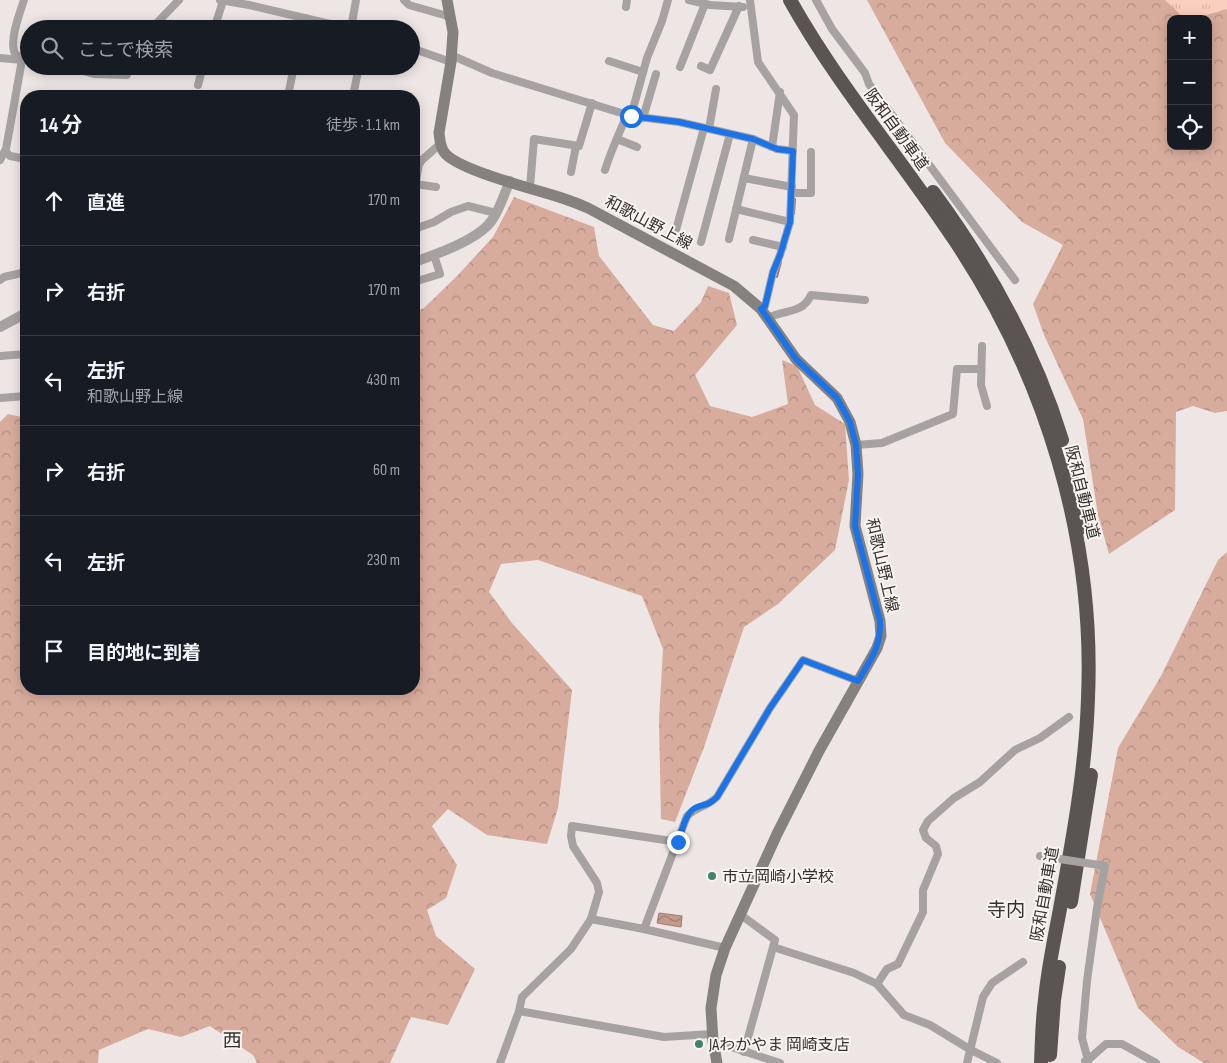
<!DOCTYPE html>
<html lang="ja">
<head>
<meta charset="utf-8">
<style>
	body { margin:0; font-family:"Sofia Sans Condensed","Noto Sans JP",sans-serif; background:#20242c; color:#f1f3f6 }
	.controls { position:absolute; right:15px; top:15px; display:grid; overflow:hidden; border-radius:10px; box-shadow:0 2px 12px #0003 }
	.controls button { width:45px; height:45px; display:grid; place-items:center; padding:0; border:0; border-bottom:1px solid #363941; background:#171b24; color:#f1f3f6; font:25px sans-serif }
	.stop { position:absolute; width:15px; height:15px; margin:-11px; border:4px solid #1a73e8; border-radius:50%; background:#fff }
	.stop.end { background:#1a73e8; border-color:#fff; box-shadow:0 1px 5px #0008 }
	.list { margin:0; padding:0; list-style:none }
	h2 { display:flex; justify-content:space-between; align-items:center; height:65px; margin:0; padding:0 20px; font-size:21px }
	h2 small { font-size:16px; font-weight:400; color:#9ea1a6 }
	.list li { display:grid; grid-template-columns:32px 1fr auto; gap:15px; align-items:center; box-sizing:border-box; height:90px; padding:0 20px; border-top:1px solid #363941 }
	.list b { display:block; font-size:19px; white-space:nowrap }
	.list p { margin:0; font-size:16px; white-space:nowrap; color:#9ea1a6 }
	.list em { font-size:16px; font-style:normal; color:#9ea1a6 }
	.icon { flex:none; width:28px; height:28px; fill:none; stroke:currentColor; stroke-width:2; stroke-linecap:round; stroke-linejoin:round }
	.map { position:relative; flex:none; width:1227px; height:1063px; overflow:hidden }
	.search { position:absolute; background:#171b24; box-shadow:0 2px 12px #0003; left:20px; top:20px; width:400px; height:55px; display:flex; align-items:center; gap:12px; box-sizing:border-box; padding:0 18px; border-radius:28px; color:#9ea1a6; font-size:19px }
	.panel { position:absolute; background:#171b24; box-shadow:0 2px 12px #0003; left:20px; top:90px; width:400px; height:605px; border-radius:20px }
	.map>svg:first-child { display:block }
	.forest { fill:url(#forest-crowns); fill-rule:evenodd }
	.park { fill:url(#park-tufts) }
	.water { fill:url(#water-waves); stroke:#987a70 }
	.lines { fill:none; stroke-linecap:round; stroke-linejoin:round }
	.stream { stroke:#987a70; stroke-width:2 }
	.minor { stroke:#a5a2a1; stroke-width:8 }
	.tertiary { stroke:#a5a2a1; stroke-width:10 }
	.secondary { stroke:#85817f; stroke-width:11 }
	.motorway { stroke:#5a5452; stroke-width:14 }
	.minor-bridge { stroke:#a5a2a1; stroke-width:8 }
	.route { stroke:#1a73e8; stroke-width:6 }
	.poi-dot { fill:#41816e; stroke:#faf4f1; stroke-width:2 }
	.labels { text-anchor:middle; stroke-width:4; stroke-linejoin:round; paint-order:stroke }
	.street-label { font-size:16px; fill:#333130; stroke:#faf4f1 }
	.poi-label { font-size:16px; fill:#333130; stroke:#faf4f1; text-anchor:start }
	.quarter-label { font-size:19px; fill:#333130; stroke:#faf4f1 }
</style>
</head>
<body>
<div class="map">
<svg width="1227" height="1063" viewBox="0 0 1227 1063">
	<defs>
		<pattern id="forest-crowns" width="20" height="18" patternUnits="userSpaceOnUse" patternTransform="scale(1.25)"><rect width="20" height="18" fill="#d7ac9d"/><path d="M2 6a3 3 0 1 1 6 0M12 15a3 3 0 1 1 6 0" fill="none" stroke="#af8d80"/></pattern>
		<pattern id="park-tufts" width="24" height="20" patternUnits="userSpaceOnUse" patternTransform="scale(1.25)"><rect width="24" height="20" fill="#fbcfc0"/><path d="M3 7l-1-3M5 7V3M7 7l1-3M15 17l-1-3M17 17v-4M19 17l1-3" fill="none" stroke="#d8b2a5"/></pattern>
		<pattern id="water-waves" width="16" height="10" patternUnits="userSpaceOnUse" patternTransform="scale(1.25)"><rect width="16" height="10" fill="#c49a8b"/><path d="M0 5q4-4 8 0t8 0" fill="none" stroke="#a07e72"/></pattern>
	</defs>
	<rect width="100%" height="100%" fill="#ede6e4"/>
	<g class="forest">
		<path d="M867,0H1227V411L1215,413L1193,406L1176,412L1175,510L1109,554L1098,515L1083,419L1044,335L1033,304L1063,245L1022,222L945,143ZM1171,19H1208V146H1171Z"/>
		<path d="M514,197L594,227L599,256L653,325L674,331L701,302L708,286L729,293L737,325L695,375L710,406L752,417L788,404L782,360L797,366L815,405L845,424L849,480L835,550L778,604L744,627L704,747L675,822L661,819L659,720L663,649L642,596L538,560L501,564L489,592L512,623L572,690L558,808L547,844L487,835L448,809L432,826L457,865L446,898L427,910L436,936L475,969L448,1025L411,1017L390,1063H257L253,1055L210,1026L181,1037L148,1029L99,1050L98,1063H0V422L8,414L26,418V689H414V313L424,308L457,276L493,237Z"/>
		<path d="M1227,552V1063H1204L1178,1047L1138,1008L1090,894L1118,748L1161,676L1218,560Z"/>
	</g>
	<path class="park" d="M1165,0H1227V9L1193,19H1185Z"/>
	<path class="water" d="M659,913L682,916L681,927L657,923Z"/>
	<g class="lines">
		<g class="stream">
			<path d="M794,214L795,199"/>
			<path d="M777,277L781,262"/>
		</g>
		<g class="minor">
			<path d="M220,0L249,5L351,29"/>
			<path d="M404,0L409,5L451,17"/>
			<path d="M689,0L710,5L743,7"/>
			<path d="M750,0L758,62L794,115L790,222L780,255L773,272L765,306L761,309"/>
			<path d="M816,0L832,29L865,73L869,84L1015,280"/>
			<path d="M626,7L627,0"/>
			<path d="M151,29L179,0"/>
			<path d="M214,29L223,1"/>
			<path d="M303,29L305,18"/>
			<path d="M351,29L356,0"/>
			<path d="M411,48L451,62"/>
			<path d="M451,55L492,73L631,116L679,122L753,139L777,149L793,151"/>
			<path d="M0,58L22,60L29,58"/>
			<path d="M22,60C19,57 15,55 14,51C10,38 20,12 24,0"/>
			<path d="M609,61L643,72"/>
			<path d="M66,66L94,74L127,75L129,66"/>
			<path d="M701,66L710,70L739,6"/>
			<path d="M680,67L705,4"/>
			<path d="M198,85L203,66"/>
			<path d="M288,96L294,66"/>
			<path d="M353,96L359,66"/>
			<path d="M631,116L647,58L662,21L668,0"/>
			<path d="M643,118L656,74"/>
			<path d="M709,129L716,89"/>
			<path d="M617,139L637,147"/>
			<path d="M772,147L780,92"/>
			<path d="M5,151L10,156L26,159"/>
			<path d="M0,160L6,149L22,60"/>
			<path d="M605,170C611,151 619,133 627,115"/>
			<path d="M571,172L576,146"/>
			<path d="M744,178L792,187"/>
			<path d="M415,184L436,187"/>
			<path d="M530,187L534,139L579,146L592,103"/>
			<path d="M414,193L419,164L422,160L440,144"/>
			<path d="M792,193H811V152"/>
			<path d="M736,209L790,222"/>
			<path d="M414,229L434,222L451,212L468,206L496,213"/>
			<path d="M676,230L704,128"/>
			<path d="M729,239L753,139"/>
			<path d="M753,240L783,247"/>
			<path d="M701,242L730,134"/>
			<path d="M0,280L4,277L26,272"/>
			<path d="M414,282L440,274L434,255"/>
			<path d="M768,318C784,309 802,315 811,295L865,300"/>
			<path d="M982,346L981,385L987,406"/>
			<path d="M0,356L26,354"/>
			<path d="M0,398L26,396"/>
			<path d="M856,445L882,443L953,414L957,369H981"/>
			<path d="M741,915L775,940L744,1052"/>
			<path d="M591,919L644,929L725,948"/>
			<path d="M644,929L687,816C697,806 707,807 717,797L770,708L803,660L858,681"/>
			<path d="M773,947L854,973L877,984L904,1015L930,1025L971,1050L997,1063"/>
			<path d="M877,984L887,969L898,964L923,912V890L938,854L936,846L926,838L923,830L928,821L954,798L980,782L1015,750L1040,738L1069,717"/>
			<path d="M519,1011L664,1037L712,1034"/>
			<path d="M713,1041L780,1063"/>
			<path d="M1088,1060L1082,1038L1087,981L1097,908L1105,866L1099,865"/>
			<path d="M1085,1061L1088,1060L1106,1044H1122L1156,1063"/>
			<path d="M500,1063L519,1011L522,997L571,949L591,919L599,892L597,883L573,846L571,836L572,826L678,842"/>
			<path d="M967,1063L983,997L992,983L1023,962"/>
		</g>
		<g class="tertiary">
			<path d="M414,262C435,255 480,239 492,220C500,209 504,194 510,181"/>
			<path d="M0,327L26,313"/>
		</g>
		<path class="secondary" d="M447,0L453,32L451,62L439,133C440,140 440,146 444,152C456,170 538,190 562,198C571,201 579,204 588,208L734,286L761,309L796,359L837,398L850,422L856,445L858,474L855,526L880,621L881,636L877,648L819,751L777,834L725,948L716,975L711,1008L713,1041L717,1063"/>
		<g class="motorway">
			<path d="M790,0C838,86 902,160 956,242C1045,376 1095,536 1088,698C1086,765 1074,832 1062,898C1056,932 1048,966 1045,1000C1042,1021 1042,1042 1041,1063"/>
			<path d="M933,192C989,268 1034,349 1062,440"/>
			<path d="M1070,468L1084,527"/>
			<path d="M1071,902L1091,775"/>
			<path d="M1050,1055L1054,1000L1059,967"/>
		</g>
		<path class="minor-bridge" d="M1040,856L1099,865"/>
	</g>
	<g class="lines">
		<path class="route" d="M631,116L679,122L753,139L777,149L793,151L790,222L780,255L773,272L765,306L761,309L796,359L837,398L850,422L856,445L858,474L855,526L880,621C881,647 871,659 858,681L803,660L770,708L717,797C707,807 705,803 695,808C685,814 682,831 678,842"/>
	</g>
	<g class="poi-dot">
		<circle cx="712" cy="876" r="5"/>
		<circle cx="699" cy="1044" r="5"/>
	</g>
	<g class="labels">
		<g class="street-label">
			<text transform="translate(897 129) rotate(54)" y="6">阪和自動車道</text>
			<text transform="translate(649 222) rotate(28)" y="6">和歌山野上線</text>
			<text transform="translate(1083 492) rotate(76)" y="6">阪和自動車道</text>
			<text transform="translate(883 565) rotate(77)" y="6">和歌山野上線</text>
			<text transform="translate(1044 894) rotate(-80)" y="6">阪和自動車道</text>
		</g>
		<g class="poi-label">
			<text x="722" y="882">市立岡崎小学校</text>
			<text x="709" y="1050">JAわかやま 岡崎支店</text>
		</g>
		<g class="quarter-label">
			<text x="1006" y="916">寺内</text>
			<text x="232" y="1047">西</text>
		</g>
	</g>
</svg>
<div class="controls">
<button>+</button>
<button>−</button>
<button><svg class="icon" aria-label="locate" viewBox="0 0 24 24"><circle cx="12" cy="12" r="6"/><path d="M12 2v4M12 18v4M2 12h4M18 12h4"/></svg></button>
</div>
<div class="stop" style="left:631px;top:116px"></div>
<div class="stop end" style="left:678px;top:842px"></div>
<div class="search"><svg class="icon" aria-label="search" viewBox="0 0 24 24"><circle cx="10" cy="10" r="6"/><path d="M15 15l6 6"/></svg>ここで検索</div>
<section class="panel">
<h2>14 分<small>徒歩 · 1.1 km</small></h2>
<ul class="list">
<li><svg class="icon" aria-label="ahead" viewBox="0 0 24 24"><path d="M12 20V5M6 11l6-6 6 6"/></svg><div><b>直進</b></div><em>170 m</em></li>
<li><svg class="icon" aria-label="right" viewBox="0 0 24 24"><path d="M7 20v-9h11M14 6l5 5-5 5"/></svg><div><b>右折</b></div><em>170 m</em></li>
<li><svg class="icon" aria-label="left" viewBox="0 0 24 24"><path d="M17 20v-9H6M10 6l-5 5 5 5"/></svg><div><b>左折</b><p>和歌山野上線</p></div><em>430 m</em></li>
<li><svg class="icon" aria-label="right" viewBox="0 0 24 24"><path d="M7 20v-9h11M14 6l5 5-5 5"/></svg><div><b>右折</b></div><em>60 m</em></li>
<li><svg class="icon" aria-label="left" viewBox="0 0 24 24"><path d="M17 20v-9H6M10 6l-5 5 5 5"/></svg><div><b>左折</b></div><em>230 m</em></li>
<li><svg class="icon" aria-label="arrive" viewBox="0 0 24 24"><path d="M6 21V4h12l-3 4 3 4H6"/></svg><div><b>目的地に到着</b></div></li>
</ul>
</section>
</div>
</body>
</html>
